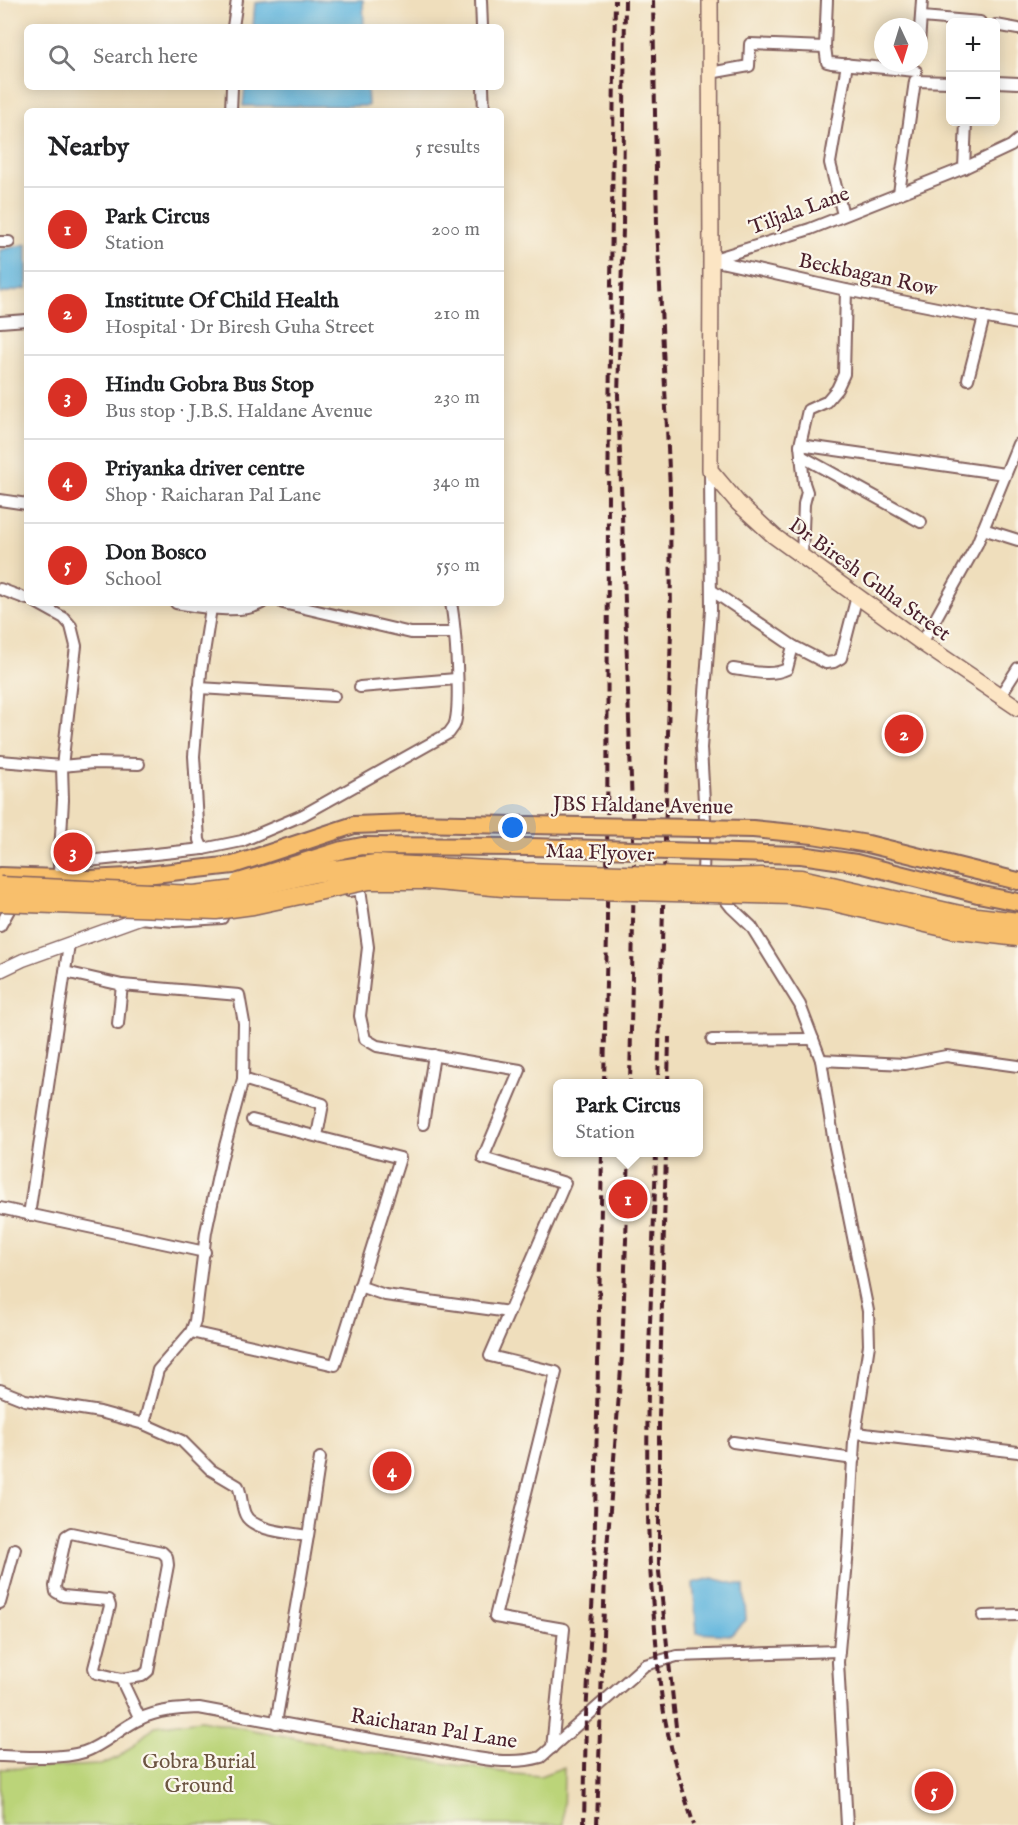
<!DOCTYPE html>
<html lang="en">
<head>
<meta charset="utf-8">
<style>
	body { margin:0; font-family:"IM FELL English",serif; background:#f2f2f2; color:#202124 }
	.controls { position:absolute; right:18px; top:18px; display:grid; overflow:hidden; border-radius:9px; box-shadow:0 3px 15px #0003 }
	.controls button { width:54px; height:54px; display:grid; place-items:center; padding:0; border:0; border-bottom:2px solid #e0e0e0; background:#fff; color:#202124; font:30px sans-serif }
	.compass { position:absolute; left:874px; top:18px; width:54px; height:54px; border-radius:50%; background:#fff; box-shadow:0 3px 15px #0003; rotate:176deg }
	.you { position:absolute; left:513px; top:828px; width:21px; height:21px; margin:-15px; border:4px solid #fff; border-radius:50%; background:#1a73e8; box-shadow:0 0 0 9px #1a73e833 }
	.badge { display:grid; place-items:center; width:39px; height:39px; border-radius:50%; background:#d93025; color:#fff; font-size:20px; font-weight:700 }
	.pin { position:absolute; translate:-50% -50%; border:3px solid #fff; box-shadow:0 2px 6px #0006 }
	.popup { position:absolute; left:553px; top:1079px; width:150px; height:78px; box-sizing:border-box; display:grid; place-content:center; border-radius:9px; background:#fff; filter:drop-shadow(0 2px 4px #0005); font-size:20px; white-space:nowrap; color:#757577 }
	.popup b { font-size:22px; color:#202124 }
	.popup::after { content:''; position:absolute; left:50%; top:100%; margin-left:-12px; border:12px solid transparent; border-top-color:#fff }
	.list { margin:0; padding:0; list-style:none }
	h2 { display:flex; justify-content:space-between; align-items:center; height:78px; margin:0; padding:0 24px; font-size:26px }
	h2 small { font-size:20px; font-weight:400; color:#757577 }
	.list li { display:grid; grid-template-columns:39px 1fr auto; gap:18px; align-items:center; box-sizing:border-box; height:84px; padding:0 24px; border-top:2px solid #e0e0e0 }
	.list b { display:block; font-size:22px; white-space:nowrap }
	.list p { margin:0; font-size:20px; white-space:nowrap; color:#757577 }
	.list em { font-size:20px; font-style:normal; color:#757577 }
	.icon { flex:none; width:33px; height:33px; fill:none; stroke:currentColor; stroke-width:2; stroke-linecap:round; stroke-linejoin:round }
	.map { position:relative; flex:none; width:1018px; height:1825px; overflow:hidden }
	.search { position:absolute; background:#fff; box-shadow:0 3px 15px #0003; left:24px; top:24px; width:480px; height:66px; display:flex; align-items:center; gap:15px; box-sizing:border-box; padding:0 21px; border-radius:9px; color:#757577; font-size:22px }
	.panel { position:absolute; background:#fff; box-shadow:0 3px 15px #0003; left:24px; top:108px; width:480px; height:498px; border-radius:9px }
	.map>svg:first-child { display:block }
	.green { fill:#bbd479; stroke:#827a52; stroke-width:1.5 }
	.water { fill:#61b5dd; stroke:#566a84; stroke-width:1.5 }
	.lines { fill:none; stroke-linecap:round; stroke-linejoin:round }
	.minor-casing { stroke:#84625e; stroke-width:14 }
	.tertiary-casing { stroke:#84625e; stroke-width:15 }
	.secondary-casing { stroke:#84625e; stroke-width:18 }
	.primary-casing { stroke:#84625e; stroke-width:20 }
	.minor { stroke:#fff; stroke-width:10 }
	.tertiary { stroke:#fff; stroke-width:12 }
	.secondary { stroke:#fce5c4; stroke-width:15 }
	.primary { stroke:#f8bf6c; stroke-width:16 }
	.rail { stroke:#4a1f2b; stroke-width:4; stroke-dasharray:9 4.5; stroke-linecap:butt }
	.primary-bridge-casing { stroke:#84625e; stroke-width:20; stroke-linecap:butt }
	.motorway-bridge-casing { stroke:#84625e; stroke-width:21; stroke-linecap:butt }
	.primary-bridge { stroke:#f8bf6c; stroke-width:16 }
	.motorway-bridge { stroke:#f8bf6c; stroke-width:18 }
	.labels { text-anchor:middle; stroke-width:4.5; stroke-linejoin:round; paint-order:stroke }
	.street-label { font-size:21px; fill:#4a1f2b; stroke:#fbf7ec }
	.park-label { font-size:21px; fill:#6c5542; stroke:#fbf7ec }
</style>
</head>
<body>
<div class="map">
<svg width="1018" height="1825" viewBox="0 0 1018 1825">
	<rect width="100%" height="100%" fill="#fbf7ec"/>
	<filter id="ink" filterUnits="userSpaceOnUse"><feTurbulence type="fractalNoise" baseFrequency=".0167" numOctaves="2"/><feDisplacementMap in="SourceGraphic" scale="12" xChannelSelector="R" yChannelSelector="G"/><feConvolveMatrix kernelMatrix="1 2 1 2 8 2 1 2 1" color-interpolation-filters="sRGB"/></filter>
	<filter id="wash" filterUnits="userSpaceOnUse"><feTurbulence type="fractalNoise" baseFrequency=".008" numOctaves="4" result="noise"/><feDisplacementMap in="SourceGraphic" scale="24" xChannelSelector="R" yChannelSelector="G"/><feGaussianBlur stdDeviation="1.35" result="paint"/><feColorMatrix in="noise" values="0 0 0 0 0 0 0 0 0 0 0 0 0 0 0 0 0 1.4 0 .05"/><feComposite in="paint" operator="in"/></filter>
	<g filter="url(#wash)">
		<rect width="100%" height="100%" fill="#efdebc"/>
		<path class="green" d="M201,1720L363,1751L515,1774L540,1776L564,1767L563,1825H0V1769L101,1765L119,1757L155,1726Z"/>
		<g class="water">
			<path d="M282,0H363L364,27H253L255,3Z"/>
			<path d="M245,87H367L368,106H243Z"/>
			<path d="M27,244V288L0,294V250Z"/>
			<path d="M712,1578L744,1586L746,1620L731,1635L697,1633L693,1583Z"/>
		</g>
	</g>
	<g filter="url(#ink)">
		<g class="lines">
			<g class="minor-casing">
				<g id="minor">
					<path d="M481,0L482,27"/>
					<path d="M922,17L980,22"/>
					<path d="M996,25L1018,29"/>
					<path d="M233,27L237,0"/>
					<path d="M919,44L922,0"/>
					<path d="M825,47L827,62L831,63L916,71"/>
					<path d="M710,73L749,66L750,44L825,47L827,0"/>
					<path d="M996,82L1018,83"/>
					<path d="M483,87L484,111"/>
					<path d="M231,111L232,87"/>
					<path d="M964,168L966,122"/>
					<path d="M899,193L915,81L950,82"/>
					<path d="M843,215L830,163L847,64"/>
					<path d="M0,242H9"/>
					<path d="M711,260L810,229L964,168L1011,146L1018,140"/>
					<path d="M712,260L846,290L1018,324"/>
					<path d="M0,322L27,320"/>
					<path d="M968,379L984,317"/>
					<path d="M800,445L1005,474"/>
					<path d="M801,456L921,522"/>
					<path d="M0,500L27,504"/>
					<path d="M983,529L1018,540"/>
					<path d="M802,556L804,504L807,492L804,483L800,445L808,410L826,402L837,389L844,374L846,290"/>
					<path d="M0,589L27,599"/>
					<path d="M711,590L793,646L826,663L834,662L841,658L857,596"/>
					<path d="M37,603L64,618L71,626L76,646L62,766L63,800L59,871"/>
					<path d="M176,603C199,607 241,615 262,603"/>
					<path d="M283,603L411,633H454"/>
					<path d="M922,643L977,544L1018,444"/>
					<path d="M733,669C751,671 770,677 787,669L793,646"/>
					<path d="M360,687L456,679"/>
					<path d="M199,688L334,696"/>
					<path d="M1000,696L1018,668"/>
					<path d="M0,761L62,766L93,763L139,764"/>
					<path d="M203,849L199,840L194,756L201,672L211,608"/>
					<path d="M59,864L203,849L242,841L303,815L449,733C449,733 454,726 454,726C462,708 455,624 451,603"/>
					<path d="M708,878L703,872L705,819L701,748L711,610L710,470"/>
					<path d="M349,891L360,889L368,947L360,1016L365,1039L377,1046L520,1070L483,1158L565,1183L490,1356L556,1372L495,1617L564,1629L552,1748"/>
					<path d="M720,893L731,907L751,926L800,1005L821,1060"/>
					<path d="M139,918L174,921L222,918"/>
					<path d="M0,926L9,910V898"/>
					<path d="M65,972L122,985L239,995L244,1023L243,1079L222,1157L206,1232L195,1321L191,1332L158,1370L144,1424"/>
					<path d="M118,1024L122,985"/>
					<path d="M712,1040L813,1039"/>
					<path d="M243,1079L323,1104L317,1136"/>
					<path d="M423,1124L434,1055"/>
					<path d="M0,1208L205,1252"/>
					<path d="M29,1215L69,944"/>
					<path d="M359,1286L385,1295L509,1312"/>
					<path d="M191,1332L335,1365L400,1158L252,1120"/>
					<path d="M0,1390L25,1400L100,1412L144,1424L182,1441L211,1470L238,1486C242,1495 241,1505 245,1514C252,1531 291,1533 308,1536L276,1723"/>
					<path d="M856,1433L1018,1452"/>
					<path d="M733,1442L854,1459"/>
					<path d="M308,1536L320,1458"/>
					<path d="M0,1603L15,1549"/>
					<path d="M983,1616L1018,1615"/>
					<path d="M121,1679L96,1673L94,1668L110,1606L108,1600L63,1596L56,1592L55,1586L66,1536L71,1533L162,1552L167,1557L168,1565L148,1671L142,1676L121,1679L140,1719"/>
					<path d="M0,1756C23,1757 63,1759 84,1752C105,1745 120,1728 140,1719C158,1710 179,1709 199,1708C274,1722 349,1736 424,1748C461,1754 504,1768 541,1757L645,1665L677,1656L839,1651"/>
					<path d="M847,1825L838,1662L848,1550L854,1441L869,1345L868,1311L834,1143L821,1060L905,1064L946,1056L1018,1066"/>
				</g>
			</g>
			<g class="tertiary-casing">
				<path id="tertiary" d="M0,971L23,960L159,911"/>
			</g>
			<g class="secondary-casing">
				<path id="secondary" d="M710,0L711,260L710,470L738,503L774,536L922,643L1018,708"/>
			</g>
			<g class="primary-casing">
				<g id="primary">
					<path d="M985,873L1018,881"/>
					<path d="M0,876L89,879L128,877L233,865"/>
					<path d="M978,894L1018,902"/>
				</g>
			</g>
			<use href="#minor" class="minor"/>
			<use href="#tertiary" class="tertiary"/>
			<use href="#secondary" class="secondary"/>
			<use href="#primary" class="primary"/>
			<g class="rail">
				<path d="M625,0L623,229L618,395L634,868L630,1084"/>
				<path d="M653,0L657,226L670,489L671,629L658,1084"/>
				<path d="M604,1084L607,931L608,496L615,0"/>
				<path d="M668,1084L669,1037"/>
				<path d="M656,1152C652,1311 639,1472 655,1629C658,1666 661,1706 670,1742C676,1770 685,1798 694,1825"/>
				<path d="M666,1152L659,1418V1572L677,1736"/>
				<path d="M584,1825L586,1716L594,1573L602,1152"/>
				<path d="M597,1825L605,1574L622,1356L629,1152"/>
			</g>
			<g class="primary-bridge-casing">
				<g id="primary-bridge">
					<path d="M233,865L354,825L409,823L753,829L813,835L868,844L985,873"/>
					<path d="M239,882L342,850L362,846L531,847L801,855L856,863L978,894"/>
				</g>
			</g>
			<g class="motorway-bridge-casing">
				<g id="motorway-bridge">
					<path d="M0,886L194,895L252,888L314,873L376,864L525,872L722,878L761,877L801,879L960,915L1018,922"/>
					<path d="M0,902L216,910L253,905L369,880H426L514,888L790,895L830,901L952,929L1018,937"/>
				</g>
			</g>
			<use href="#primary-bridge" class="primary-bridge"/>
			<use href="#motorway-bridge" class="motorway-bridge"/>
		</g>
	</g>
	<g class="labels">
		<g class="street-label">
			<text transform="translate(799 210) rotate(-20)" y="7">Tiljala Lane</text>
			<text transform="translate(868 274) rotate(12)" y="7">Beckbagan Row</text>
			<text transform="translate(870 579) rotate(36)" y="7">Dr Biresh Guha Street</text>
			<text transform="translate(643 805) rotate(1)" y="7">JBS Haldane Avenue</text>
			<text transform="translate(600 852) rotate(2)" y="7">Maa Flyover</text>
			<text transform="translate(434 1728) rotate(9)" y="7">Raicharan Pal Lane</text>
		</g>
		<g class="park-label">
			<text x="199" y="1768">Gobra Burial<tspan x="199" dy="24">Ground</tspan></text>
		</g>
	</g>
</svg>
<div class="controls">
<button>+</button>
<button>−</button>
</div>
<svg class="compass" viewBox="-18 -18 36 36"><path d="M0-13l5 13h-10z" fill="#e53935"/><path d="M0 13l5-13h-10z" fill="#757577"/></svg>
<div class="you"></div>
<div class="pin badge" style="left:628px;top:1199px">1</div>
<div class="popup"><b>Park Circus</b>Station</div>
<div class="pin badge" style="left:904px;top:734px">2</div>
<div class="pin badge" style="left:73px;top:852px">3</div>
<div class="pin badge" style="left:392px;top:1471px">4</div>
<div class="pin badge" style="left:934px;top:1791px">5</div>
<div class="search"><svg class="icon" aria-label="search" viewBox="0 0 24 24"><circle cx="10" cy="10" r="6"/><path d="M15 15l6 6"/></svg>Search here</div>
<section class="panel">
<h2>Nearby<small>5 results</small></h2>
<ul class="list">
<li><span class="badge">1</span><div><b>Park Circus</b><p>Station</p></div><em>200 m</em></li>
<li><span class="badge">2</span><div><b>Institute Of Child Health</b><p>Hospital · Dr Biresh Guha Street</p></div><em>210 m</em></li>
<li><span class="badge">3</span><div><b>Hindu Gobra Bus Stop</b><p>Bus stop · J.B.S. Haldane Avenue</p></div><em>230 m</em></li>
<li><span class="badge">4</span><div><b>Priyanka driver centre</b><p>Shop · Raicharan Pal Lane</p></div><em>340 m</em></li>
<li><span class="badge">5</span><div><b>Don Bosco</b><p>School</p></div><em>550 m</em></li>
</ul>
</section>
</div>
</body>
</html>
